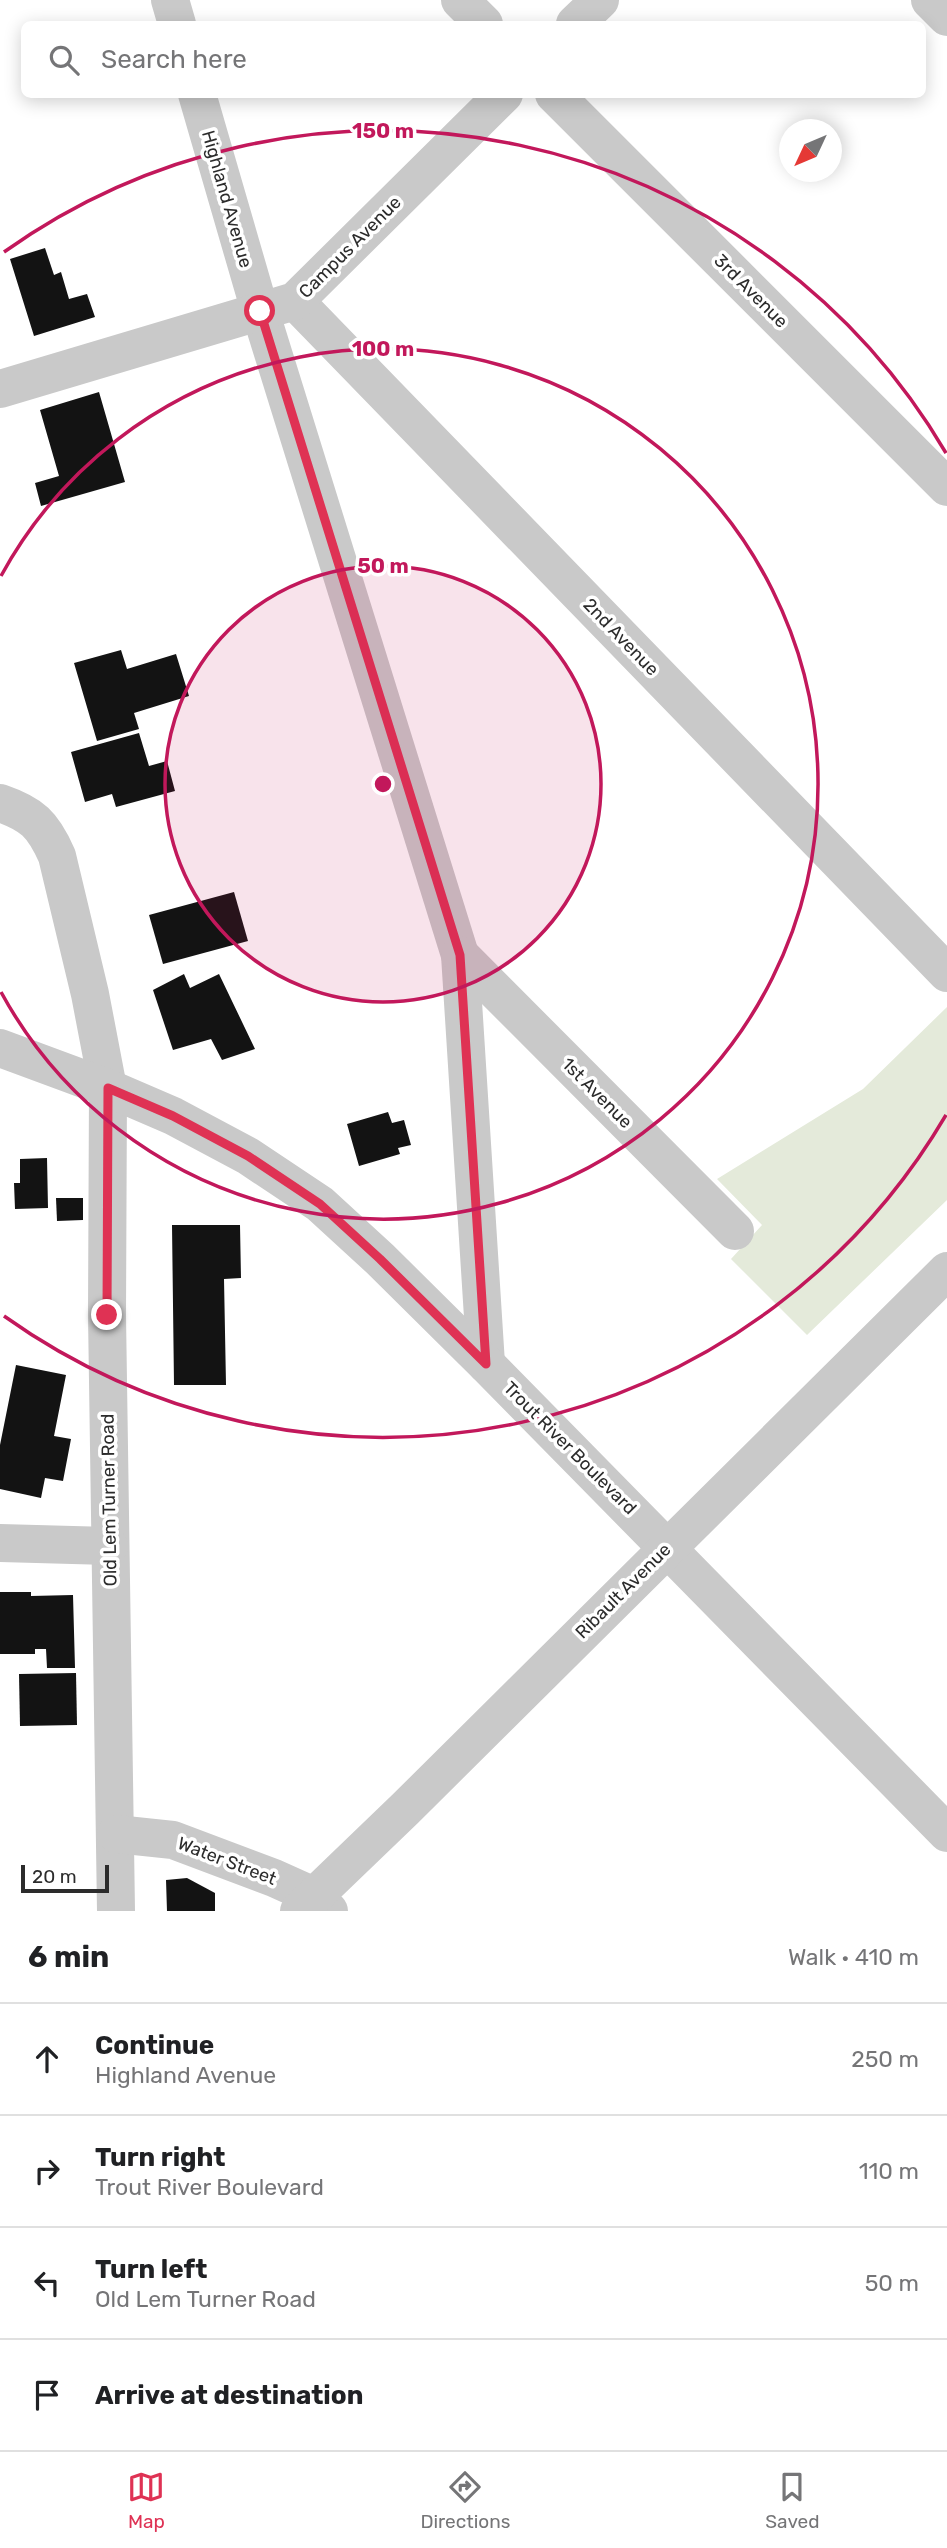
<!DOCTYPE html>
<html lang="en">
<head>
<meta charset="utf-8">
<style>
	body { margin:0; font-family:Rubik,sans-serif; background:#f6f6f6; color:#202124 }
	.compass { position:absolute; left:779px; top:119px; width:63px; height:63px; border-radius:50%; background:#fff; box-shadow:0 4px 18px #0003; rotate:226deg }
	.scale { position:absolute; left:21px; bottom:18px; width:88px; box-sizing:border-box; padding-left:7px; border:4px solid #2c2c2c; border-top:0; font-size:19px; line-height:24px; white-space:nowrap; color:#2c2c2c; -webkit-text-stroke:5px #fff; paint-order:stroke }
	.stop { position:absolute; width:21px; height:21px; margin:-16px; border:5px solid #df3254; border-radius:50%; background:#fff }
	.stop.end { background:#df3254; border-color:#fff; box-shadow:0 2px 7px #0008 }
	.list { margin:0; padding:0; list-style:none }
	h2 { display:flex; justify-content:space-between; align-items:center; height:91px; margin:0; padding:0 28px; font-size:30px }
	h2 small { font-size:23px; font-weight:400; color:#757577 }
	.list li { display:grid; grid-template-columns:46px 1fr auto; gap:21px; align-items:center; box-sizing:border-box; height:112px; padding:0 28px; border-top:2px solid #e0e0e0 }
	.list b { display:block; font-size:26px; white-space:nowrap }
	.list p { margin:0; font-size:23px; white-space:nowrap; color:#757577 }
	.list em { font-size:23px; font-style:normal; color:#757577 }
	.icon { flex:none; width:38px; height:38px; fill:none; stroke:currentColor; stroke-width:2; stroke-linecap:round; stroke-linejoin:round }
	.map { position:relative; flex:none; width:947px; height:1911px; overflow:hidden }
	.search { position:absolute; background:#fff; box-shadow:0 4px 18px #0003; left:21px; right:21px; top:21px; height:77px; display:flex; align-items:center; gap:18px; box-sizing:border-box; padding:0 24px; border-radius:10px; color:#757577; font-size:26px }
	.sheet { height:539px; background:#fff }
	nav { display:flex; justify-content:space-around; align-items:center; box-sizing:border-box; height:98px; border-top:2px solid #e0e0e0; background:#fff; font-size:19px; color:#757577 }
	nav a { display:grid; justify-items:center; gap:4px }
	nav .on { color:#df3254 }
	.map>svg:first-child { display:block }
	.green { fill:#e4eada }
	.building { fill:#131313 }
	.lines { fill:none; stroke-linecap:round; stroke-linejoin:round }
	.minor { stroke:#c9c9c9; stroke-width:38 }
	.route { stroke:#df3254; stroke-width:9 }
	.ring { fill:none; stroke:#c2185b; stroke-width:3.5 }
	.labels { text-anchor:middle; stroke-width:7; stroke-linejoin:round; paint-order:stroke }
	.street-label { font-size:18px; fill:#2c2c2c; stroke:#fff }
	.centre { fill:#c2185b; stroke:#fff; stroke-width:3.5 }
	.ring-label { font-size:21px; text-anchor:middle; font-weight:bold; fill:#c2185b; stroke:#fff; stroke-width:7; stroke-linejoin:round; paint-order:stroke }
</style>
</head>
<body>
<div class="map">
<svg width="947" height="1911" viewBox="0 0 947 1911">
	<rect width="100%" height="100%" fill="#fff"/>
	<path class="green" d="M947,1007V1200L807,1335L731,1259L762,1225L717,1179L863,1089Z"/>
	<g class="building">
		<path d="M45,248L54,275L61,272L69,299L87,294L95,317L34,336L10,259Z"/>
		<path d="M99,392L125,482L41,506L35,483L59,476L40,410Z"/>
		<path d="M121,650L127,669L176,654L189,696L134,713L139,729L97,741L74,663Z"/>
		<path d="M139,733L149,766L167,761L175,791L116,807L112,794L85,802L71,752Z"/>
		<path d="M234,892L248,941L163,964L149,915Z"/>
		<path d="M184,974L190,988L219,974L255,1049L222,1060L211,1039L173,1050L153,990Z"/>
		<path d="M388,1112L392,1123L404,1120L411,1145L398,1148L400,1154L359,1166L347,1124Z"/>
		<path d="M47,1158L48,1208L15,1209L14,1183H20V1159Z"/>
		<path d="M56,1198H83V1220L57,1221Z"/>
		<path d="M172,1225H240L241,1278L224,1279L226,1385H174Z"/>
		<path d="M16,1365L66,1375L54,1436L71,1439L63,1481L45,1478L41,1498L0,1489V1445Z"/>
		<path d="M0,1592H31V1596L73,1595L75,1668H47L46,1649H35V1654H0Z"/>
		<path d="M76,1673L77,1725L20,1726L19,1674Z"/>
		<path d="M187,1878L215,1893V1911H167L166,1880Z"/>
	</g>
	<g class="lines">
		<g class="minor">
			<path d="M170,0L177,24"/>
			<path d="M460,0L484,24"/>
			<path d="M930,0L947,17"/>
			<path d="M575,24L600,0"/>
			<path d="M197,94L260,311L460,955L486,1364"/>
			<path d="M554,94L947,487"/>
			<path d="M295,301L947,973"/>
			<path d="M0,389L295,301L504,94"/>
			<path d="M0,803C32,814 43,824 57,856L90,994L108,1088L107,1315L116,1911"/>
			<path d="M460,955L735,1231"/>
			<path d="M0,1048L108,1088L173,1116L248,1156L320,1204L380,1259L486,1364L947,1833"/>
			<path d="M0,1543L109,1546"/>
			<path d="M116,1834L173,1840L274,1878L314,1896L329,1911"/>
			<path d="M299,1911L405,1809L947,1271"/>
		</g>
	</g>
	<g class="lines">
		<path class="route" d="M107,1315L108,1088L173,1116L248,1156L320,1204L380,1259L486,1364L460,955L260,311"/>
	</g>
	<circle cx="383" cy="784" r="218" fill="#c2185b" fill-opacity=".12"/>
	<g class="ring">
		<circle cx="383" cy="784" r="218"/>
		<path d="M1 576A435 435 0 1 1 1 992"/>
		<path d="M946 1115A653 653 0 0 1 4 1316M4 252A653 653 0 0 1 946 453"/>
	</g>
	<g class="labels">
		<g class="street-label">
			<text transform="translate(227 199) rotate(74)" y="6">Highland Avenue</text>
			<text transform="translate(350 247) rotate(-45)" y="6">Campus Avenue</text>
			<text transform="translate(751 291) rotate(45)" y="6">3rd Avenue</text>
			<text transform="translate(621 637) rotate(46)" y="6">2nd Avenue</text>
			<text transform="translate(597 1093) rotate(45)" y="6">1st Avenue</text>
			<text transform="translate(570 1448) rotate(45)" y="6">Trout River Boulevard</text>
			<text transform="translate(109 1500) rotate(-91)" y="6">Old Lem Turner Road</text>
			<text transform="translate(623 1591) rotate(-45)" y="6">Ribault Avenue</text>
			<text transform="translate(227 1861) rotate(21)" y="6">Water Street</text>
		</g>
	</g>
	<circle cx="383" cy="784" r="10" class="centre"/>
	<g class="ring-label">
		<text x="383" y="138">150 m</text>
		<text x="383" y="356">100 m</text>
		<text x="383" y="573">50 m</text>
	</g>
</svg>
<svg class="compass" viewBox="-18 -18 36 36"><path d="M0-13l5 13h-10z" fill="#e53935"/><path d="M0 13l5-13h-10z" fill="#757577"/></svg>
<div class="scale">20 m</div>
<div class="stop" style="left:260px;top:311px"></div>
<div class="stop end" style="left:107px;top:1315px"></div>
<div class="search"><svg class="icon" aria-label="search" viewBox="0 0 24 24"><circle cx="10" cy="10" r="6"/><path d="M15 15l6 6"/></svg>Search here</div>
</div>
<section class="sheet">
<h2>6 min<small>Walk · 410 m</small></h2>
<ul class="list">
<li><svg class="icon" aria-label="ahead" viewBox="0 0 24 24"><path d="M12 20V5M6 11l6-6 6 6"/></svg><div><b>Continue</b><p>Highland Avenue</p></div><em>250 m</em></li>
<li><svg class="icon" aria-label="right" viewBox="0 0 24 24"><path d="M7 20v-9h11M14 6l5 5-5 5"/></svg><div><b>Turn right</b><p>Trout River Boulevard</p></div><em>110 m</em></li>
<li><svg class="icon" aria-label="left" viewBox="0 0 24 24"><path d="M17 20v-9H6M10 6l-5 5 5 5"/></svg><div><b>Turn left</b><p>Old Lem Turner Road</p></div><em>50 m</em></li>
<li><svg class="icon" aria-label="arrive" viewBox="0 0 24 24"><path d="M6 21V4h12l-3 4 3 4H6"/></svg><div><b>Arrive at destination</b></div></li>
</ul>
</section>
<nav>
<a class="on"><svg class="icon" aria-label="map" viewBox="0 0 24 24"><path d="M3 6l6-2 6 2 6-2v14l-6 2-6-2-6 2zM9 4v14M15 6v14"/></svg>Map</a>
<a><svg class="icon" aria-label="directions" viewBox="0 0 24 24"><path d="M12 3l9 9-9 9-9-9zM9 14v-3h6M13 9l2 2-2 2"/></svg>Directions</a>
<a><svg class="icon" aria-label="saved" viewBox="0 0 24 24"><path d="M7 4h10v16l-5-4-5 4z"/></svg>Saved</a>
</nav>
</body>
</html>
